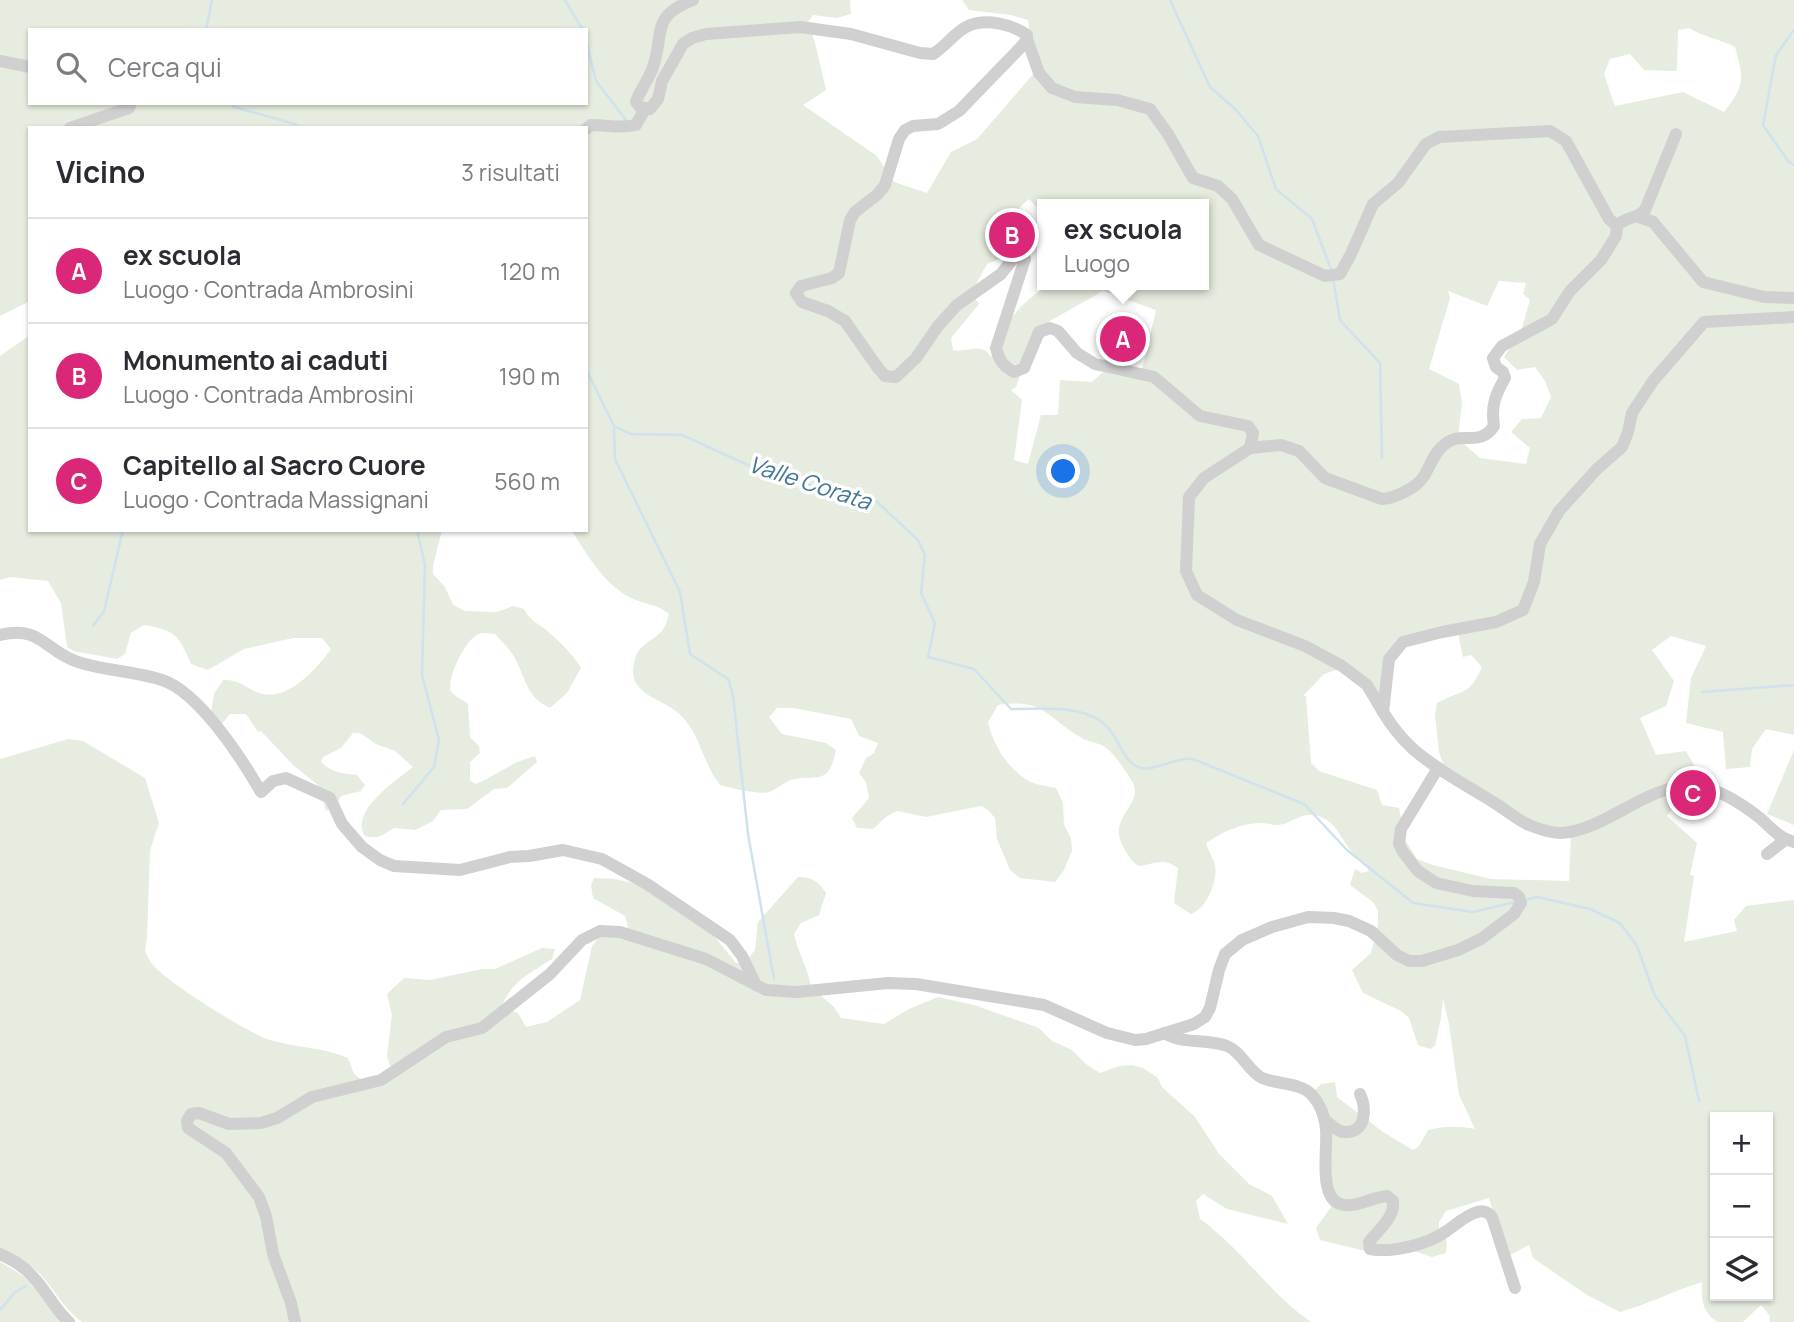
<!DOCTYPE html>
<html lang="it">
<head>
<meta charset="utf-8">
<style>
	body { margin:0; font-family:Manrope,sans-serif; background:#f2f2f3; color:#2b2b33 }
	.controls { position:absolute; right:21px; bottom:21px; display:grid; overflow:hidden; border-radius:0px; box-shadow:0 2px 5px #0004 }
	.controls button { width:63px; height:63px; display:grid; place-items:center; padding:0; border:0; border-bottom:2px solid #e1e1e2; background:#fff; color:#2b2b33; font:35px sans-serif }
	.you { position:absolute; left:1064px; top:472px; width:24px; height:24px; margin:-18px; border:5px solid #fff; border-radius:50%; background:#1a73e8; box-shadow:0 0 0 10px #1a73e833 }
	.badge { display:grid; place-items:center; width:46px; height:46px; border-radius:50%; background:#db2777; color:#fff; font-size:23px; font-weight:700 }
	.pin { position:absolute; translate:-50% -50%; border:4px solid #fff; box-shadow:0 2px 7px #0006 }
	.popup { position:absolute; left:1037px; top:199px; width:172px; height:91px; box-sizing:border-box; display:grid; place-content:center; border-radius:0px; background:#fff; filter:drop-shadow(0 2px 5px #0005); font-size:23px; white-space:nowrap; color:#7c7c81 }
	.popup b { font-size:26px; color:#2b2b33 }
	.popup::after { content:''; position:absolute; left:50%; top:100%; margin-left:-14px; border:14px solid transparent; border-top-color:#fff }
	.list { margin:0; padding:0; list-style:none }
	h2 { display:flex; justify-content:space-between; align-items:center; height:91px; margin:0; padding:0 28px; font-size:30px }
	h2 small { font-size:23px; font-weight:400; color:#7c7c81 }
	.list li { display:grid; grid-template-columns:46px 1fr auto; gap:21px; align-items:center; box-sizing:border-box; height:105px; padding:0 28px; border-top:2px solid #e1e1e2 }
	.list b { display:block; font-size:26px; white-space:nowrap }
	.list p { margin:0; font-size:23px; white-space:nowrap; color:#7c7c81 }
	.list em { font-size:23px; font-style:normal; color:#7c7c81 }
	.icon { flex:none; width:38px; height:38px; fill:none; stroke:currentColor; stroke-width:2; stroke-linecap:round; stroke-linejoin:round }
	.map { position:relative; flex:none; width:1794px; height:1322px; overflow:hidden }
	.search { position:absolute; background:#fff; box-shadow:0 2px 5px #0004; left:28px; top:28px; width:560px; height:77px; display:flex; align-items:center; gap:18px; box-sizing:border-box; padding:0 24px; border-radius:0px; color:#7c7c81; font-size:26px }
	.panel { position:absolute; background:#fff; box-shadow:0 2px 5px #0004; left:28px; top:126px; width:560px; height:406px; border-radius:0px }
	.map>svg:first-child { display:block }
	.green { fill:#e6ecdf; fill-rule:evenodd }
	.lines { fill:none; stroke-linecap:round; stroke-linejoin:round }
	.stream { stroke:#cfe2ee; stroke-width:2.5 }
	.minor { stroke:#d0d0d0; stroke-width:12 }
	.labels { text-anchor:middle; stroke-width:7; stroke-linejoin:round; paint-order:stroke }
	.water-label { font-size:23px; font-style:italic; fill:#3f7597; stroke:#fff }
</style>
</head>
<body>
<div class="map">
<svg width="1794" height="1322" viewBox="0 0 1794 1322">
	<rect width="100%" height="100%" fill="#fff"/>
	<g class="green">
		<path d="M0,0H850L851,14L837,18L813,15L808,22L815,43L826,90L803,105L877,156L894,182L927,193L951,152L977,139L1035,72L1028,20L1011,15L969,10L962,0H1794V735L1766,729L1752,749L1750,767L1726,769L1723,732L1686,723L1691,678L1706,646L1671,636L1652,650L1674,681L1666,706L1640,718L1656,755L1686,751L1699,774L1667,816L1697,843L1690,875L1694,876L1684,942L1737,931L1734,920L1746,906L1794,900V1322H1770V1316L1761,1305L1743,1322H1718C1702,1313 1701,1298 1702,1282C1674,1291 1648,1304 1620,1312L1587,1295L1533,1258L1529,1245L1510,1255L1502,1241L1489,1198L1446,1211L1439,1222V1228C1448,1235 1447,1242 1446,1253L1432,1257L1396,1245L1365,1251L1320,1240L1316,1228L1331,1207L1332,1191L1324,1126L1311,1094L1321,1084L1335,1082L1337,1097L1383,1132L1413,1150L1419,1146L1428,1130C1445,1126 1458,1126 1475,1129L1459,1095L1449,1024L1443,999L1441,1018L1435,1046L1430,1049L1418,1045L1409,1018L1401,1011L1363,993L1352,970L1371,953L1378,925V911L1374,903L1350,885L1355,869L1362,873L1369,871C1364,861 1362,862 1355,855C1341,842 1337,818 1313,815C1300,813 1290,825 1277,825C1272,825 1266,823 1261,823C1240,823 1223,832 1206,843C1208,850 1213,858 1215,865C1218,881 1207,908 1191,914L1174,903L1178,868C1163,857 1155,864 1139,866C1132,862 1129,857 1125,850C1105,819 1141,807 1134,786C1132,778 1112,751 1105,747C1097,742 1087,742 1080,737C1045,716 1044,698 998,705L988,722C993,745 1008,769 1029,781C1036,785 1047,786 1056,788L1063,803L1064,825L1071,838L1072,851L1064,870L1055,882L1020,878L1010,870L997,839L995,818L988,810L981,806L926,817L897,811L886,817L873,829L857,828L852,818L869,798L866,782L859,773L866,758L874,753L878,743L859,736L851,719L793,708H777L769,717L782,734L826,743L836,750C829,783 821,776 794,779C785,781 778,789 769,792C761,795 730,788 720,785C702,763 699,726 673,709C654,696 625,691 635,659C639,645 650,642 660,633C665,629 667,621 669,614C658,604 642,604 629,597C601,581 589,556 571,530H586V128H30V301L0,316ZM1689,28C1703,37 1720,39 1735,47C1744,79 1745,85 1724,112L1683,92L1615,106L1604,74L1610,59L1630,54L1644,70L1677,71L1678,30ZM30,30H586V103H30ZM1029,199L1042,212V204H1204V285H1047C1014,310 1008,319 991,357C982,341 968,353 953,350L951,338L979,304L971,293L987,264L1004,257L1005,254L992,216C1015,220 1014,211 1029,199ZM1499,281L1526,283L1523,294L1530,300L1521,331L1504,357L1517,370L1535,367L1545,381L1551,397L1541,418L1522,419L1511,432L1530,448L1526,464L1480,458L1458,439L1462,403L1459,384L1429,369L1450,298L1448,291L1487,306ZM1103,291L1156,310L1141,374L1112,364L1092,382L1060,380L1058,415H1041L1028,464L1014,460L1022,400L1011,390L1016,387L1020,376L1012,366L1024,361L1034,330ZM1457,628L1463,657L1471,655L1482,667C1469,697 1462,689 1437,703L1435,716L1439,752L1445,769L1525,822L1571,834L1569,881L1491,879L1433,865L1417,859L1405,840L1399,808L1382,805L1377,790L1319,771L1311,763L1306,696H1303L1324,674L1348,666L1379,695L1404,638ZM1715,1117H1768V1296H1715Z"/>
		<path d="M30,335V530H442L433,566V574L445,587L453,605L465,611L497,612L513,606L524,609C530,620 535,622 545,629C557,639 573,654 581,668L567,693L550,708C525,697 526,676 513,655C509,648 501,641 495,634C490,634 483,632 479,634C466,638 446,679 451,691C454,697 463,699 468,704L470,737L479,746L480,753L470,762V780L475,784L481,782L517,762L535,756L537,762L507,788L494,789L467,809L441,810L433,821L415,830L394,828C383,834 379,840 365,836C349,812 396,780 413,767L395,751L376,744L360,733H353L341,748L323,757L321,762C330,772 344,774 357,775L365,785L361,791L341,796L338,802L326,811L319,786L293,765L261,731L258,732L246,714H230L221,725L211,712L214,694L223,680C242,680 243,687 259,693C286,703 317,669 331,649L322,638H293L244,649L208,670L191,664C179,635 175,630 144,625L131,633L125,654L117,659L74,651L67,647L61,603L48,581L10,577L0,580V356Z"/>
		<path d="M68,739L83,741L145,778L159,823L150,850L147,938L145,951C147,955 149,961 153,965C168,983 248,1033 270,1040C296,1048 324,1047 348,1058L354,1074L364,1082L392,1071L387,1056L392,1015L387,994L404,978L430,980L482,969H495L542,948L555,949L552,959C532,972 510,982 502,1006L518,1013L526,1027L547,1022L580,1000L592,946L601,935L625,930L628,927L625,916L593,898L591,885L594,878L615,879L641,885L715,937L736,963L745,962L755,950L758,922L798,877C812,877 818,881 826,893L819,915L801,923L794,934C798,953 808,968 811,987L834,1007L841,1018L884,1024L909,1009L938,997L974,1005L1039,1028L1052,1041L1072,1050L1086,1064L1100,1073L1119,1066L1132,1065L1143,1068L1158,1078L1162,1087L1195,1117L1219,1154L1249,1184L1272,1196L1288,1224L1227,1209L1203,1194L1196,1201L1200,1219C1241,1248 1269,1293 1311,1322H82C64,1309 56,1292 42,1276C30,1263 15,1257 0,1249V759Z"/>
		<path d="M1794,750V825L1767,814Z"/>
		<path d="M0,1262C12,1269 24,1275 33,1286C44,1298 50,1311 62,1322H0Z"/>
	</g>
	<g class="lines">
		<g class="stream">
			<path d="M565,0L583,30"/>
			<path d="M1170,0L1210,87L1236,110L1258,136L1276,189L1312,219L1332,272"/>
			<path d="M206,30L212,0"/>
			<path d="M1794,30L1776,55L1763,125L1788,161L1794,165"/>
			<path d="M586,40L596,81L626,120"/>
			<path d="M231,103L234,107L295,124L298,128"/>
			<path d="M1333,278L1340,320L1380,363L1382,458"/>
			<path d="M586,369L614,426L631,434L682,435L770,475L876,501L918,540L925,555L921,593L935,623L928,657L974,669L1011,709C1042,709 1089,703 1110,730C1120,743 1125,763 1140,768C1152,772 1176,757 1193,759L1304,804L1347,850L1413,903L1473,912L1515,902"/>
			<path d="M614,427L615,459L680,592L690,654L728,679L733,695L748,834L774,979"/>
			<path d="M93,626L104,611L123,530"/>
			<path d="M1702,692L1794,685"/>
			<path d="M403,804L434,767L439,740L422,675L425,565L417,530"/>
			<path d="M1525,900L1537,897L1590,909L1620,923L1637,946L1655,996L1685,1036L1699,1101"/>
			<path d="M0,1310L15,1292L26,1286"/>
		</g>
		<g class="minor">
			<path d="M693,0C650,17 665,31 653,67C649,79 640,90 636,102L640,107L650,109L658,99L662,81L683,44L692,38L706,34L800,27L851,34L920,53L933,54C945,47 956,31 968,26C986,18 1011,24 1027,35V39L1021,47L959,111L938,124L913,126L905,130L899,139L885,185L878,194L855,212L850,220L839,273L832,278L801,286L796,293L802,302L828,311L845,321L878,368L885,376L896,377L916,358L938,326L957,305L1001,274L1016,255L1022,254L1025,259L996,348C999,360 1003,366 1014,372L1024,368L1039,332L1050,328L1058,331L1077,353L1095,364L1154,377L1200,416L1248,426L1253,433L1250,448"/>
			<path d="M1027,39L1039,73L1052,88L1075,97L1117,100L1150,109L1168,134L1193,178L1218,186L1232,199L1259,245L1325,276L1340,274L1351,254L1373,204L1398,183L1426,144L1439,137L1550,131L1566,141L1609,219L1617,226"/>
			<path d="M0,61L30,67"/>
			<path d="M70,128L129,108L131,103"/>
			<path d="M586,129L591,125C609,125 618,129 636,125L645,109"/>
			<path d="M1639,217L1653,222L1703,282L1764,297L1794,298"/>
			<path d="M1617,226C1625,216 1636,220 1645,210L1676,134"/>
			<path d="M1794,317L1704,322L1653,381L1632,413L1628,432L1622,447L1597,469L1559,511L1540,544L1534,582L1523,610L1496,622L1442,632L1403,642L1389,659L1383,712C1391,725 1402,739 1413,749C1437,770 1466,785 1493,802C1505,809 1516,819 1529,825C1542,830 1556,835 1570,832C1613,824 1649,784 1694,786C1717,787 1742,804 1760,818C1771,828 1779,838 1794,842"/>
			<path d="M1250,448L1281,445L1299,451L1325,478L1382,499C1395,498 1417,488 1424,476C1431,465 1434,452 1445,444C1462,430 1479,448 1494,426C1491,406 1495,395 1505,378L1503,372L1496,367L1493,358L1502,346L1552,319L1570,291L1601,260L1616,236L1617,226"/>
			<path d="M1250,448L1204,478L1189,497L1186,571L1197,595L1237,620L1305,646L1342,666L1367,685L1383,712"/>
			<path d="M0,635C42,625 44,651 78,662C105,671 135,671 162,680C199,692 242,759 261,792L273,781L286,778L330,798L342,824L362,847L380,860L394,866L460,870L510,857L529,856L563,850L602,859L647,884L730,940L742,956L756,985"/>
			<path d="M1767,854L1785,840"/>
			<path d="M1164,1033C1183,1045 1206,1038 1227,1046C1242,1052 1248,1071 1262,1078C1276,1084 1302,1083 1312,1095C1320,1104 1325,1117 1326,1129C1328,1147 1318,1197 1340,1204C1355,1209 1372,1197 1387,1196L1393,1201C1395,1218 1378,1230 1369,1242L1370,1249C1392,1253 1426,1245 1445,1232C1454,1226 1466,1215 1477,1212C1484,1210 1488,1212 1492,1217L1515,1288"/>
			<path d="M1324,1119C1330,1124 1336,1131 1344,1132C1366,1134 1367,1109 1360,1094"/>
			<path d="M0,1254C13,1260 24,1266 33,1277C47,1291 54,1309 69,1322"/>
			<path d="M295,1322L291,1303L273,1254L266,1216L259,1197L226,1153L188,1128L187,1121L191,1114L199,1113L229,1124L261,1123L277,1118L312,1097L381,1080L446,1037L482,1028L550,974L582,940L600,931L620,932L706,959L766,990L797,992L888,983L916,984L1044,1005L1107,1033L1135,1040L1146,1039L1194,1024L1205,1017L1210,1008L1219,970L1225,954L1242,940L1272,927L1308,917L1334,918L1349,921L1371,931L1397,955L1409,961H1422L1458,950L1481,939L1514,914L1521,903L1519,897L1514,893L1473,891L1436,883L1418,871L1403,852L1399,844L1401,829L1438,768"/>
		</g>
	</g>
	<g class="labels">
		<g class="water-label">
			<text transform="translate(810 483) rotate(18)" y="8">Valle Corata</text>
		</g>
	</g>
</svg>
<div class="controls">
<button>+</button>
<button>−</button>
<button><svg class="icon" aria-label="layers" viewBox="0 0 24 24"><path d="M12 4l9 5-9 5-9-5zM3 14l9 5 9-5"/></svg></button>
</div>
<div class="you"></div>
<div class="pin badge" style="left:1123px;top:339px">A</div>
<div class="popup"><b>ex scuola</b>Luogo</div>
<div class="pin badge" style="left:1012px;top:235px">B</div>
<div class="pin badge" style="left:1693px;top:793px">C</div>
<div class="search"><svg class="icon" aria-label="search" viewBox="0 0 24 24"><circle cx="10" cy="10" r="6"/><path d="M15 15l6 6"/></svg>Cerca qui</div>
<section class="panel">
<h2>Vicino<small>3 risultati</small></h2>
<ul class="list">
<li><span class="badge">A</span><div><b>ex scuola</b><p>Luogo · Contrada Ambrosini</p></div><em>120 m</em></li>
<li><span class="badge">B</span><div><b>Monumento ai caduti</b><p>Luogo · Contrada Ambrosini</p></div><em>190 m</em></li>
<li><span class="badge">C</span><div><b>Capitello al Sacro Cuore</b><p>Luogo · Contrada Massignani</p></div><em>560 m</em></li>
</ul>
</section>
</div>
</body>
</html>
